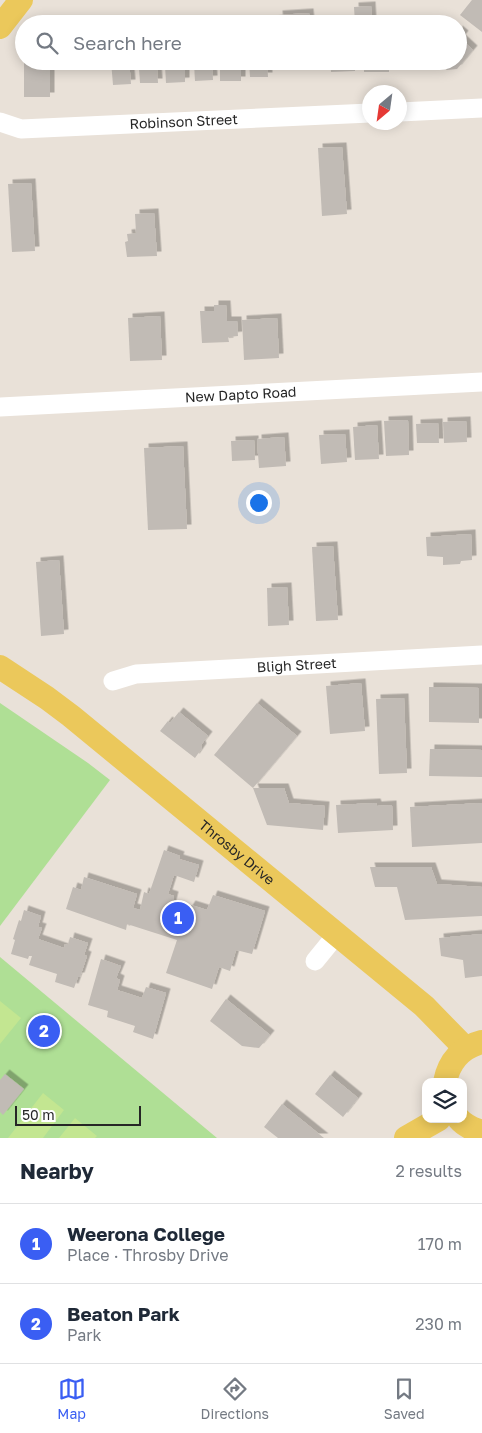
<!DOCTYPE html>
<html lang="en">
<head>
<meta charset="utf-8">
<style>
	body { margin:0; font-family:"Golos Text",sans-serif; background:#f2f2f3; color:#1f2937 }
	.controls { position:absolute; right:15px; bottom:15px; display:grid; overflow:hidden; border-radius:10px; box-shadow:0 2px 12px #0003 }
	.controls button { width:45px; height:45px; display:grid; place-items:center; padding:0; border:0; border-bottom:1px solid #e0e1e3; background:#fff; color:#1f2937; font:25px sans-serif }
	.compass { position:absolute; left:362px; top:85px; width:45px; height:45px; border-radius:50%; background:#fff; box-shadow:0 2px 12px #0003; rotate:209deg }
	.scale { position:absolute; left:15px; bottom:12px; width:126px; box-sizing:border-box; padding-left:5px; border:2px solid #262626; border-top:0; font-size:14px; line-height:18px; white-space:nowrap; color:#262626; -webkit-text-stroke:4px #fff; paint-order:stroke }
	.you { position:absolute; left:258px; top:502px; width:18px; height:18px; margin:-12px; border:4px solid #fff; border-radius:50%; background:#1a73e8; box-shadow:0 0 0 8px #1a73e833 }
	.badge { display:grid; place-items:center; width:32px; height:32px; border-radius:50%; background:#3a5ef3; color:#fff; font-size:16px; font-weight:700 }
	.pin { position:absolute; translate:-50% -50%; border:2px solid #fff; box-shadow:0 1px 5px #0006 }
	.list { margin:0; padding:0; list-style:none }
	h2 { display:flex; justify-content:space-between; align-items:center; height:65px; margin:0; padding:0 20px; font-size:21px }
	h2 small { font-size:16px; font-weight:400; color:#747a83 }
	.list li { display:grid; grid-template-columns:32px 1fr auto; gap:15px; align-items:center; box-sizing:border-box; height:80px; padding:0 20px; border-top:1px solid #e0e1e3 }
	.list b { display:block; font-size:19px; white-space:nowrap }
	.list p { margin:0; font-size:16px; white-space:nowrap; color:#747a83 }
	.list em { font-size:16px; font-style:normal; color:#747a83 }
	.icon { flex:none; width:28px; height:28px; fill:none; stroke:currentColor; stroke-width:2; stroke-linecap:round; stroke-linejoin:round }
	.map { position:relative; flex:none; width:482px; height:1138px; overflow:hidden }
	.search { position:absolute; background:#fff; box-shadow:0 2px 12px #0003; left:15px; right:15px; top:15px; height:55px; display:flex; align-items:center; gap:12px; box-sizing:border-box; padding:0 18px; border-radius:28px; color:#747a83; font-size:19px }
	.sheet { height:225px; background:#fff }
	nav { display:flex; justify-content:space-around; align-items:center; box-sizing:border-box; height:70px; border-top:1px solid #e0e1e3; background:#fff; font-size:14px; color:#747a83 }
	nav a { display:grid; justify-items:center; gap:2px }
	nav .on { color:#3a5ef3 }
	.map>svg:first-child { display:block }
	.green { fill:#afdf95 }
	.pitch { fill:#c3e691 }
	.building { fill:#c1bbb5; filter:url(#shadow) }
	.lines { fill:none; stroke-linecap:round; stroke-linejoin:round }
	.minor { stroke:#fff; stroke-width:19 }
	.major { stroke:#ebc85b; stroke-width:24 }
	.labels { text-anchor:middle; stroke-width:4; stroke-linejoin:round; paint-order:stroke }
	.street-label { font-size:14px; fill:#262626; stroke:#fff }
</style>
</head>
<body>
<div class="map">
<svg width="482" height="1138" viewBox="0 0 482 1138">
	<defs>
		<filter id="shadow"><feDropShadow dx="4.5" dy="-4.5" stdDeviation="0" flood-color="#0004"/></filter>
	</defs>
	<rect width="100%" height="100%" fill="#e9e1d8"/>
	<g class="green">
		<path d="M0,703L88,763L110,780L0,926Z"/>
		<path d="M0,957L217,1138H0Z"/>
	</g>
	<g class="pitch">
		<path d="M0,1001L21,1018L0,1044Z"/>
		<path d="M43,1093L64,1110L43,1138H8Z"/>
		<path d="M75,1118L97,1136L95,1138H59Z"/>
	</g>
	<g class="building">
		<path d="M472,0H482V32L460,15Z"/>
		<path d="M371,6L372,24H355L354,7Z"/>
		<path d="M309,13L310,24H279L278,15Z"/>
		<path d="M458,30L464,35L461,39L473,50L457,69L447,70L436,61H458Z"/>
		<rect x="24" y="61" width="26" height="36"/>
		<path d="M111,61H129L131,84L113,85Z"/>
		<rect x="220" y="61" width="21" height="20"/>
		<path d="M249,61H267L268,77H250Z"/>
		<path d="M330,61H355V71L331,72Z"/>
		<rect x="364" y="61" width="25" height="11"/>
		<path d="M212,63L213,80L195,81L194,64Z"/>
		<path d="M185,64V82L166,83L165,65Z"/>
		<path d="M157,67L158,83H140L139,68Z"/>
		<path d="M342,147L347,214L322,216L318,148Z"/>
		<path d="M31,183L35,251L12,252L8,184Z"/>
		<path d="M154,213L157,256L127,257L125,242L128,241L127,234L136,233L135,214Z"/>
		<path d="M214,305H226L227,321H237L238,336L228,337L229,342L202,343L200,311H214Z"/>
		<path d="M160,316L162,360L130,361L128,318Z"/>
		<path d="M277,318L279,358L244,360L242,320Z"/>
		<path d="M408,420L409,455L386,456L384,421Z"/>
		<path d="M466,421L467,442L444,443L443,422Z"/>
		<path d="M438,423L439,443H417L416,424Z"/>
		<path d="M377,425L379,459L355,460L353,427Z"/>
		<path d="M345,434L347,462L321,464L319,435Z"/>
		<path d="M284,437L286,466L259,468L257,439Z"/>
		<path d="M254,440L255,460L232,461L231,441Z"/>
		<path d="M183,446L187,529L148,530L144,448Z"/>
		<path d="M471,534L472,560L461,561L460,564L443,565V557L427,556L426,537Z"/>
		<path d="M333,546L338,620L316,621L312,547Z"/>
		<path d="M59,560L64,634L41,636L36,562Z"/>
		<path d="M287,587L289,625L268,626L267,588Z"/>
		<path d="M361,683L365,731L330,734L326,686Z"/>
		<path d="M429,687L479,688V723L429,722Z"/>
		<path d="M404,698L407,773L379,774L376,699Z"/>
		<path d="M257,703L297,736L253,788L214,755Z"/>
		<path d="M179,712L208,736L201,745L202,748L195,758L160,731L168,721L170,723Z"/>
		<path d="M430,749L482,750V777L429,776Z"/>
		<path d="M253,788H284L289,803L325,806L323,830L267,825Z"/>
		<path d="M376,803L377,806L392,805L393,830L338,833L336,805Z"/>
		<path d="M482,803V843L412,847L410,807Z"/>
		<path d="M164,850L180,856L179,859L199,865L194,882L174,875L168,894L174,896L171,908L186,913L191,905L207,910L213,895L265,911L252,954L236,950L230,971L219,967L212,989L166,973L177,940L127,924L126,930L66,909L73,887L81,890L84,877L137,894L133,908L140,910L144,892L149,894Z"/>
		<path d="M370,867H431L437,884L482,887V916L405,920L397,887H375Z"/>
		<path d="M24,910L41,916L38,927L42,928L38,939L64,948L65,944L68,945L70,937L88,943L84,955L87,956L80,977H78L74,988L55,982L57,974L29,965L32,956H29L28,959L11,954L15,940L13,939L19,920L21,921Z"/>
		<path d="M482,934V976L465,978L463,960L441,956L439,938Z"/>
		<path d="M101,959L121,966L116,978L120,980L117,990L142,998L146,987L166,993L153,1039L133,1032L135,1026L107,1017L108,1011L88,1005Z"/>
		<path d="M226,999L270,1035L259,1048L242,1046L210,1021Z"/>
		<path d="M5,1074L24,1089L3,1115L0,1112V1080Z"/>
		<path d="M330,1075L358,1098L343,1117L315,1094Z"/>
		<path d="M282,1104L324,1138H278L264,1127Z"/>
	</g>
	<g class="lines">
		<g class="minor">
			<path d="M400,112L482,108"/>
			<path id="s1" d="M0,122L21,129L370,113"/>
			<path id="s2" d="M0,407L482,382"/>
			<path id="s3" d="M113,681L136,674L482,655"/>
			<path d="M315,961L337,934"/>
		</g>
		<g class="major">
			<path d="M0,27L21,0"/>
			<path id="s4" d="M0,667L47,698L71,716L424,1006L465,1048"/>
			<path d="M445,1082C449,1061 462,1047 482,1042"/>
			<path d="M459,1119C465,1126 473,1129 482,1132"/>
			<path d="M406,1138L439,1119"/>
		</g>
	</g>
	<g class="labels">
		<g class="street-label">
			<text dy="5" stroke="none"><textPath href="#s1" startOffset="185">Robinson Street</textPath></text>
			<text dy="5" stroke="none"><textPath href="#s2" startOffset="241">New Dapto Road</textPath></text>
			<text dy="5" stroke="none"><textPath href="#s3" startOffset="185">Bligh Street</textPath></text>
			<text dy="5" stroke="none"><textPath href="#s4" startOffset="301">Throsby Drive</textPath></text>
		</g>
	</g>
</svg>
<div class="controls">
<button><svg class="icon" aria-label="layers" viewBox="0 0 24 24"><path d="M12 4l9 5-9 5-9-5zM3 14l9 5 9-5"/></svg></button>
</div>
<svg class="compass" viewBox="-18 -18 36 36"><path d="M0-13l5 13h-10z" fill="#e53935"/><path d="M0 13l5-13h-10z" fill="#747a83"/></svg>
<div class="scale">50 m</div>
<div class="you"></div>
<div class="pin badge" style="left:178px;top:918px">1</div>
<div class="pin badge" style="left:44px;top:1031px">2</div>
<div class="search"><svg class="icon" aria-label="search" viewBox="0 0 24 24"><circle cx="10" cy="10" r="6"/><path d="M15 15l6 6"/></svg>Search here</div>
</div>
<section class="sheet">
<h2>Nearby<small>2 results</small></h2>
<ul class="list">
<li><span class="badge">1</span><div><b>Weerona College</b><p>Place · Throsby Drive</p></div><em>170 m</em></li>
<li><span class="badge">2</span><div><b>Beaton Park</b><p>Park</p></div><em>230 m</em></li>
</ul>
</section>
<nav>
<a class="on"><svg class="icon" aria-label="map" viewBox="0 0 24 24"><path d="M3 6l6-2 6 2 6-2v14l-6 2-6-2-6 2zM9 4v14M15 6v14"/></svg>Map</a>
<a><svg class="icon" aria-label="directions" viewBox="0 0 24 24"><path d="M12 3l9 9-9 9-9-9zM9 14v-3h6M13 9l2 2-2 2"/></svg>Directions</a>
<a><svg class="icon" aria-label="saved" viewBox="0 0 24 24"><path d="M7 4h10v16l-5-4-5 4z"/></svg>Saved</a>
</nav>
</body>
</html>
